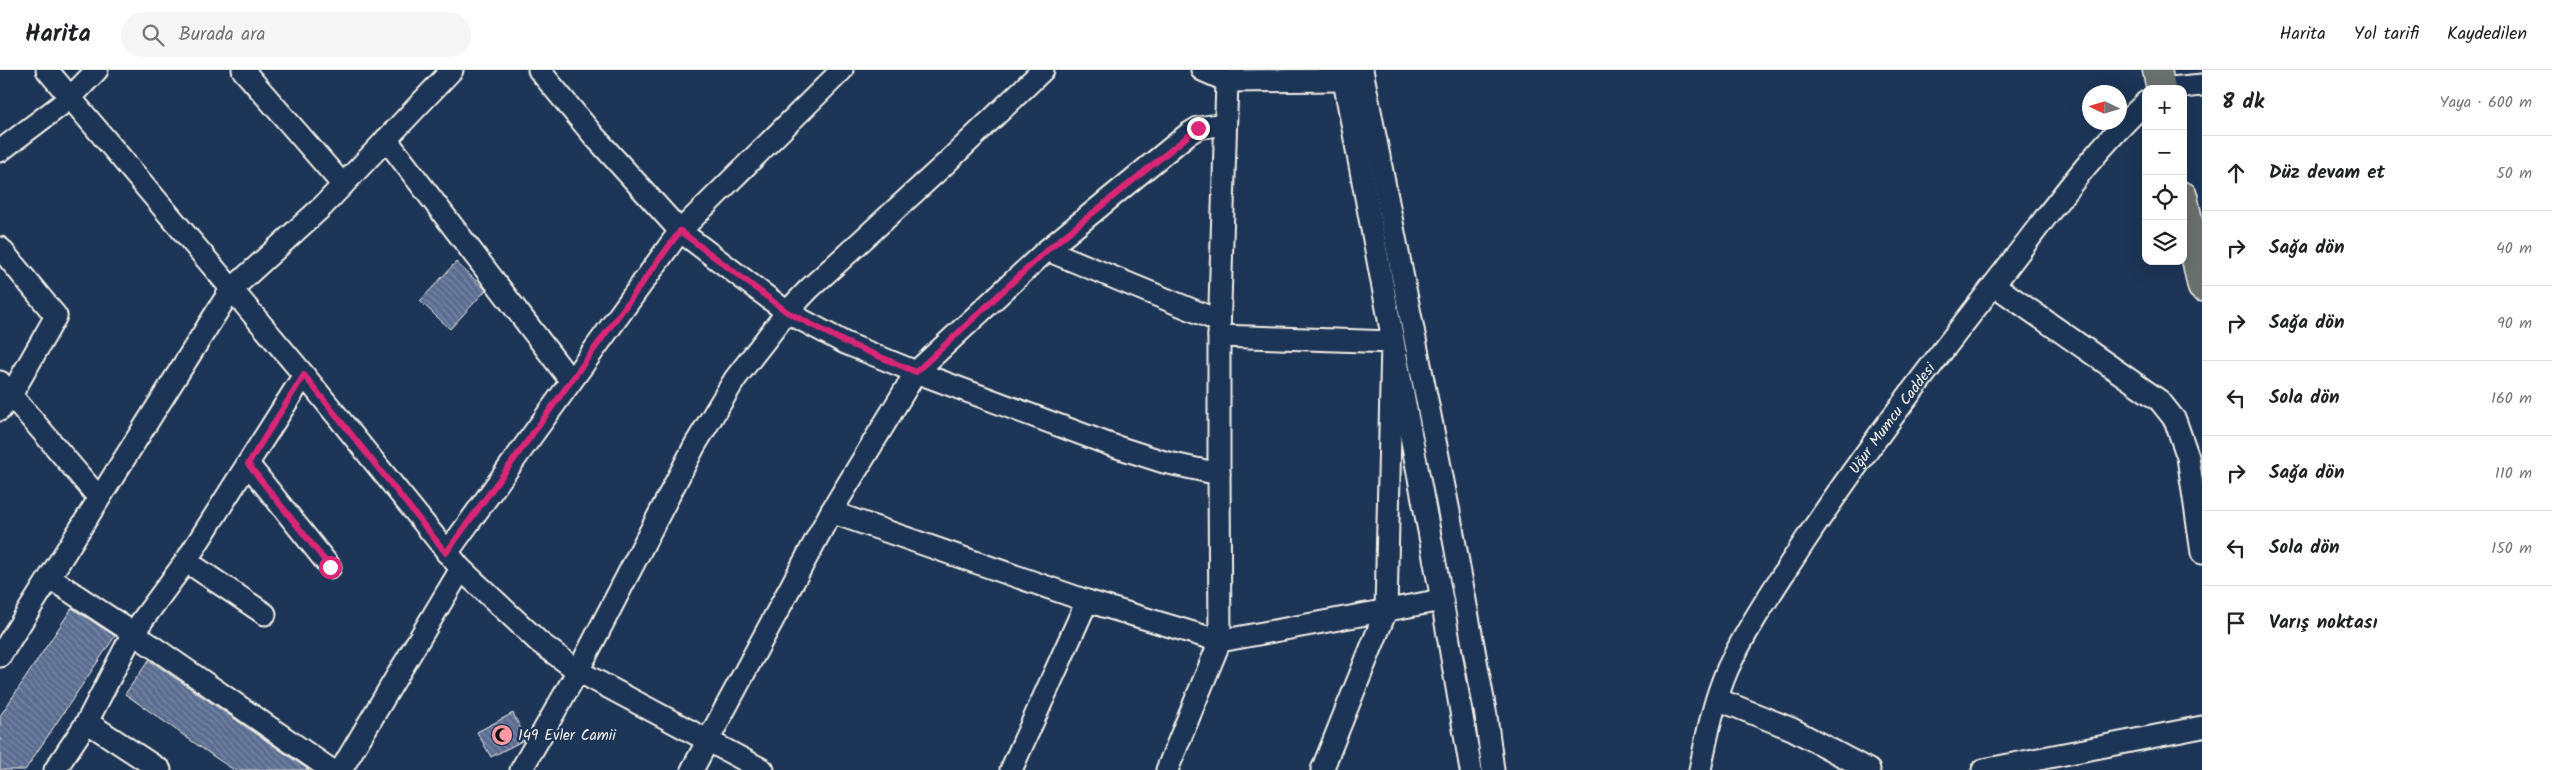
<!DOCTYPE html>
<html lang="tr">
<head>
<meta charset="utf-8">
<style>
	body { margin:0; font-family:Kalam,sans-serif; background:#f6f6f6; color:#202124 }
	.controls { position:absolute; right:15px; top:15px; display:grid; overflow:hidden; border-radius:10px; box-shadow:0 5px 20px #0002 }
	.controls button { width:45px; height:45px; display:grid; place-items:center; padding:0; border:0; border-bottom:1px solid #e0e0e0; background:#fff; color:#202124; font:25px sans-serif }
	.compass { position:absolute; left:2082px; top:15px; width:45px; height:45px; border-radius:50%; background:#fff; box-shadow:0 5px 20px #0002; rotate:274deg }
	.stop { position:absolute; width:15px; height:15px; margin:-11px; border:4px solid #db2777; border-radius:50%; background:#fff }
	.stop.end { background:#db2777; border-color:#fff; box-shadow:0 1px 5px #0008 }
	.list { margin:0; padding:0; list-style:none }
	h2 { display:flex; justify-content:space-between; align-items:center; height:65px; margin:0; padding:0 20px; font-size:21px }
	h2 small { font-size:16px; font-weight:400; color:#757577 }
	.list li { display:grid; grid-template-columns:32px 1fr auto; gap:15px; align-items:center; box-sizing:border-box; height:75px; padding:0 20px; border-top:1px solid #e0e0e0 }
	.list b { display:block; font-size:19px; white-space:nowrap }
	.list em { font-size:16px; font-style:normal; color:#757577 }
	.icon { flex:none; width:28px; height:28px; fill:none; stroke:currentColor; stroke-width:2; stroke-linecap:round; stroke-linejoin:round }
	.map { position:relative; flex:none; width:2202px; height:700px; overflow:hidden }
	header { display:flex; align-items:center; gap:30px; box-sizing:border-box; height:70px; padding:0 25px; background:#fff; border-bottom:1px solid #e0e0e0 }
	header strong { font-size:24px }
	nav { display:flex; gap:28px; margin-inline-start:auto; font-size:18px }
	.search { width:350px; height:45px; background:#f6f6f6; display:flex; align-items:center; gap:12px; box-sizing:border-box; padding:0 18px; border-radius:28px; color:#757577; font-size:19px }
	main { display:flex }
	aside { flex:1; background:#fff }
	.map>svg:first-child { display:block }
	.building { fill:url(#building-back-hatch); stroke:#f4f1e8 }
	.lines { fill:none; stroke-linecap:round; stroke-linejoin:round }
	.minor-casing { stroke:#f4f1e8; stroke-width:25 }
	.highway-casing { stroke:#f4f1e8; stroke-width:31 }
	.minor { stroke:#1d3557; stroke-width:21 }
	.highway { stroke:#6b706d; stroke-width:28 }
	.route { stroke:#db2777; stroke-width:6 }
	.labels { text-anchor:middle; stroke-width:5; stroke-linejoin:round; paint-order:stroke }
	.street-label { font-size:15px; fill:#f4f1e8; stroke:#1d3557 }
	.poi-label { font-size:15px; fill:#f4f1e8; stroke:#1d3557; text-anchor:start }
</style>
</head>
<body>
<header>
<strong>Harita</strong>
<div class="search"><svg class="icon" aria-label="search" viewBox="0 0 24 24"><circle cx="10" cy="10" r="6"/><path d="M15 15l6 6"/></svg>Burada ara</div>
<nav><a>Harita</a><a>Yol tarifi</a><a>Kaydedilen</a></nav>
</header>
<main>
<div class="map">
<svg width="2202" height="700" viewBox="0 0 2202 700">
	<defs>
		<pattern id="building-back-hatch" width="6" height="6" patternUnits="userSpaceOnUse" patternTransform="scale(1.25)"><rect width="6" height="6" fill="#5a6c90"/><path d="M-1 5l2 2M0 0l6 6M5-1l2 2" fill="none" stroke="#7a89a5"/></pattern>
	</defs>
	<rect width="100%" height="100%" fill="#1d3557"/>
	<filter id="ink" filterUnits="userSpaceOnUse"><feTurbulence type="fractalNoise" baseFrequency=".02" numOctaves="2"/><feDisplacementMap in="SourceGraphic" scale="10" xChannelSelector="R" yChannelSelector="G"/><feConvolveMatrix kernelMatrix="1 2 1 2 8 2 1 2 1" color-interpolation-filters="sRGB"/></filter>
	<g filter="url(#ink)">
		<g class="building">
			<path d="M456,192L486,220L450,259L420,231Z"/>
			<path d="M72,538L115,566L25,700H0V646Z"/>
			<path d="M149,590L309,700H234L213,686L125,624Z"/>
			<path d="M513,643L525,667L524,670L491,687L477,662Z"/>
		</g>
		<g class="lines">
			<g class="minor-casing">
				<g id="minor">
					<path d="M47,0L304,305L461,499L539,572L578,601L763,700"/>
					<path d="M243,0L343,115"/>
					<path d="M539,0L594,66L680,161L787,242L845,273L916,302L1111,375L1164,392L1219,404L1220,571L1442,530"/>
					<path d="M1202,0L1227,11L1344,10"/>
					<path d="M1342,0L1442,530L1471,700"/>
					<path d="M1362,0L1449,442L1486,646L1493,700"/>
					<path d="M2160,19L2202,15"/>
					<path d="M386,69L570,310"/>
					<path d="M0,81L70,28L97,0"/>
					<path d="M0,178L56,246L11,325L0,340"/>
					<path d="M1047,180L1219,251"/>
					<path d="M1994,215L2160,331L2175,350L2188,387L2202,483"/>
					<path d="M1219,266L1392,272L1386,541L1322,700"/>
					<path d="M304,305L186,491L133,563L331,700"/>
					<path d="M0,312L99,428"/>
					<path d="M248,394L330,497"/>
					<path d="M1219,404V266L1227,11"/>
					<path d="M831,442L1087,531"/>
					<path d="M447,483L680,161L842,0"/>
					<path d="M186,491L265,544"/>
					<path d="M50,508L133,563L87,652L55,700"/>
					<path d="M0,586L230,221L323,136L452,0"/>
					<path d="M1717,629L1792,659L1869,700"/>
					<path d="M87,652L160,700"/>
					<path d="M341,700L461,499"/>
					<path d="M521,700L578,601L695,375L735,309L787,242L809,219L943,96L1043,0"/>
					<path d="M692,700L831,442L916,302L1047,180L1188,64L1198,58L1225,54"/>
					<path d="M1011,700L1087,531L1220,571L1167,700"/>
					<path id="s1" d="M1700,700C1707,665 1714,630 1728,598C1747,558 1773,520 1797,483C1857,391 1925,303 1992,217C2042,154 2087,87 2146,32"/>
					<path d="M1983,700L2202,657"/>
				</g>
			</g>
			<g class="highway-casing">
				<g id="highway">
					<path d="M2157,0L2161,19"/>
					<path d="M2183,126L2202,217"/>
				</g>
			</g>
			<use href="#minor" class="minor"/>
			<use href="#highway" class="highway"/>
		</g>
	</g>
	<g class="lines" filter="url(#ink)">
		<path class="route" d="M330,497L248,394L304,305L446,483L680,161L787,242L845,272L916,302L1047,180L1198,58"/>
	</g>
	<defs>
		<g id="mosque-disc" transform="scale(1.125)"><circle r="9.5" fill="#ff9aa2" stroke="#1d3557"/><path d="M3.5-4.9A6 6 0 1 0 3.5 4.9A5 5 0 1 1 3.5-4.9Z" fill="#111"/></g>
	</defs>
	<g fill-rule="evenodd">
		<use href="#mosque-disc" x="502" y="665"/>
	</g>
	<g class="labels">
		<g class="street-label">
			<text dy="5" stroke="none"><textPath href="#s1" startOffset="405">Uğur Mumcu Caddesi</textPath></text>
		</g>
		<g class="poi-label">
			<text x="518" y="670">149 Evler Camii</text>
		</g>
	</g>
</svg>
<div class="controls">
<button>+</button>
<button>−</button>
<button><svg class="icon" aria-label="locate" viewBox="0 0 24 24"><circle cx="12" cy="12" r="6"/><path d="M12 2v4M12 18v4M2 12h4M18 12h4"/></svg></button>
<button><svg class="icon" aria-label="layers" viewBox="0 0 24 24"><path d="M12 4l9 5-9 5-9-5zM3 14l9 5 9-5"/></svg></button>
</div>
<svg class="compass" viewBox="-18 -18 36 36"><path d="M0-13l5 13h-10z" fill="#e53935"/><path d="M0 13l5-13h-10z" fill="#757577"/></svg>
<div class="stop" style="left:330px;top:497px"></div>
<div class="stop end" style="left:1198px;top:58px"></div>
</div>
<aside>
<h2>8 dk<small>Yaya · 600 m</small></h2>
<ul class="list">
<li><svg class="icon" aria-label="ahead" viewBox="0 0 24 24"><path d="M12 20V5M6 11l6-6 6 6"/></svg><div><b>Düz devam et</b></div><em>50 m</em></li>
<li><svg class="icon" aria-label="right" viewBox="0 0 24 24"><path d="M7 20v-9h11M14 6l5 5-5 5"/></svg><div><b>Sağa dön</b></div><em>40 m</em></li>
<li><svg class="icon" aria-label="right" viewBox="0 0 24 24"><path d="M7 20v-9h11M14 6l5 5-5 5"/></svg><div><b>Sağa dön</b></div><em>90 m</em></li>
<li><svg class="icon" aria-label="left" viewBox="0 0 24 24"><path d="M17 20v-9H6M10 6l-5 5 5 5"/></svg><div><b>Sola dön</b></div><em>160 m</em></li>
<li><svg class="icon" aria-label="right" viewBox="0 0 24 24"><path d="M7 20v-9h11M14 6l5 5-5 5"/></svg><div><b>Sağa dön</b></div><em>110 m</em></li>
<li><svg class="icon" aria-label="left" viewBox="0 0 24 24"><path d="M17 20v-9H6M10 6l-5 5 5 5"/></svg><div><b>Sola dön</b></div><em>150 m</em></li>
<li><svg class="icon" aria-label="arrive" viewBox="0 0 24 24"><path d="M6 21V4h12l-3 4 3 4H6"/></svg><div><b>Varış noktası</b></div></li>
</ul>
</aside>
</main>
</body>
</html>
